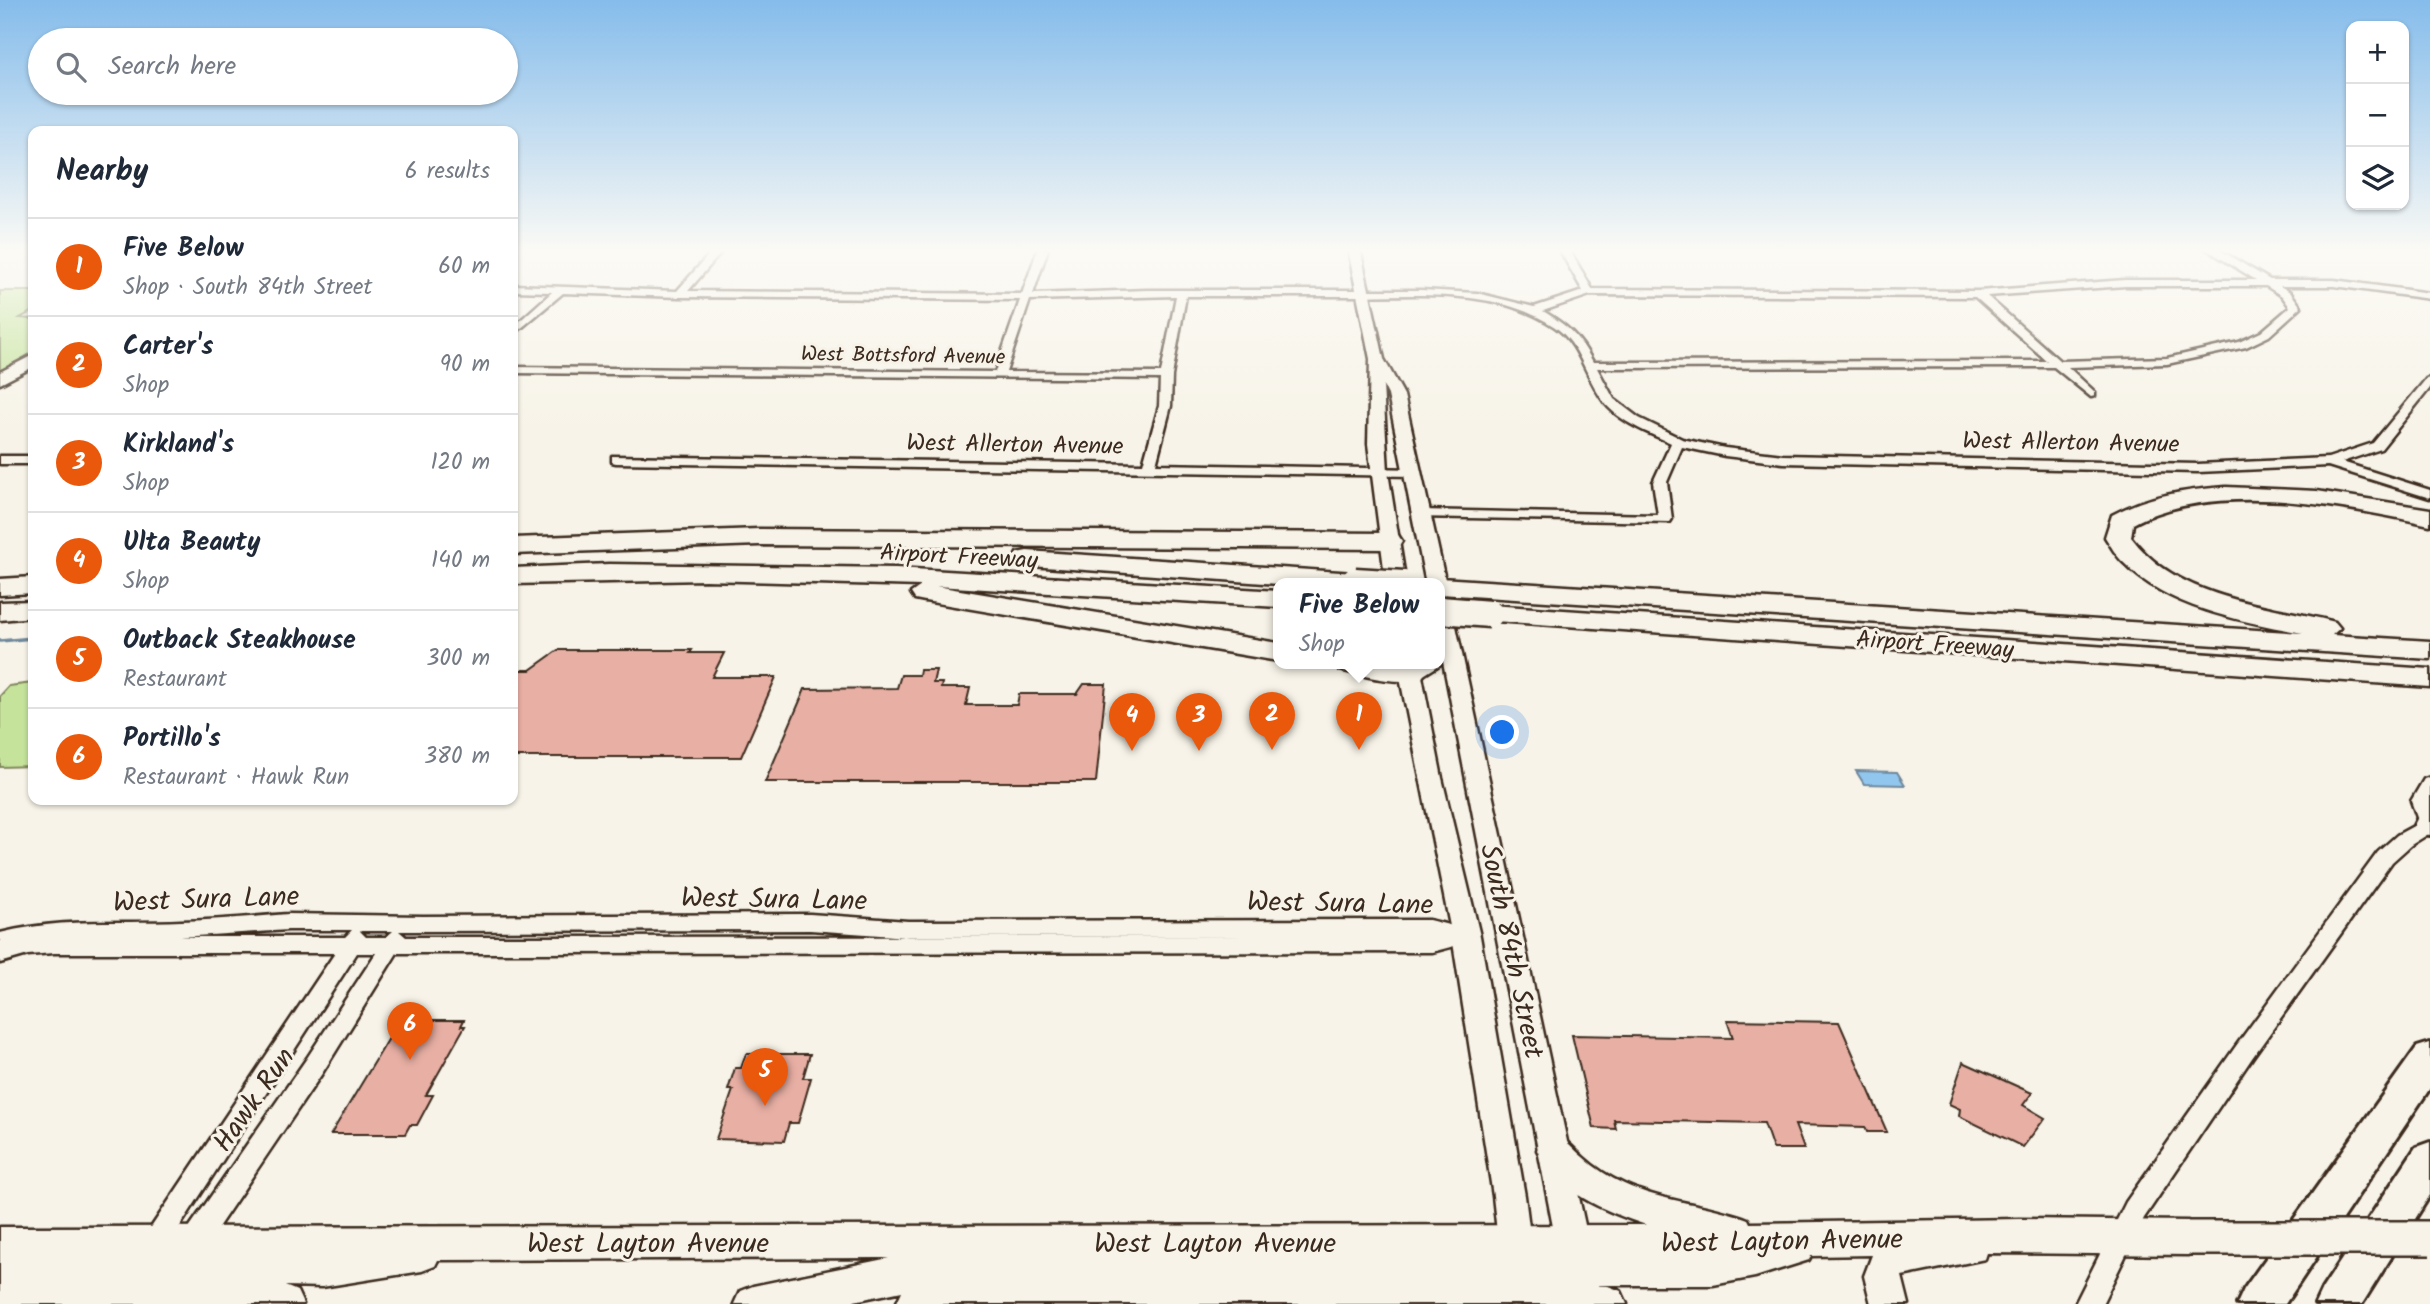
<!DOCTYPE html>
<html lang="en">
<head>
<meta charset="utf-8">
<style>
	body { margin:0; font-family:Kalam,sans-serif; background:#f2f2f3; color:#1f2937 }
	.controls { position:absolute; right:21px; top:21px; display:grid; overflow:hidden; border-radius:14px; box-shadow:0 2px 5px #0004 }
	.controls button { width:63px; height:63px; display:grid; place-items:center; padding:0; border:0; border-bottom:2px solid #e0e1e3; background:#fff; color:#1f2937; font:35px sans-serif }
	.you { position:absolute; left:1503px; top:733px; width:24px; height:24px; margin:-18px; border:5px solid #fff; border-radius:50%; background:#1a73e8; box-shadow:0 0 0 10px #1a73e833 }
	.badge { display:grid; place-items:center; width:46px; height:46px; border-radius:50%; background:#ea580c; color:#fff; font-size:23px; font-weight:700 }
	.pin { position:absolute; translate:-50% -58px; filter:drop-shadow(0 2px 4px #0008) }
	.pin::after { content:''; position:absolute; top:37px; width:24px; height:21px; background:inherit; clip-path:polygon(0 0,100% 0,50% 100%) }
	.popup { position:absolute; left:1273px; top:578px; width:172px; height:91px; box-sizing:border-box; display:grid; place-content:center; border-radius:14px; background:#fff; filter:drop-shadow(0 2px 5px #0005); font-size:23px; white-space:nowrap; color:#747a83 }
	.popup b { font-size:26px; color:#1f2937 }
	.popup::after { content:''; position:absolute; left:50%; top:100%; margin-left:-14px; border:14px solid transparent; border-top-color:#fff }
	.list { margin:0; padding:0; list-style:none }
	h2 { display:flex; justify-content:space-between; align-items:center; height:91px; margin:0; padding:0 28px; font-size:30px }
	h2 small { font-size:23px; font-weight:400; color:#747a83 }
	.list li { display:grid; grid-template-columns:46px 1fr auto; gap:21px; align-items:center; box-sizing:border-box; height:98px; padding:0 28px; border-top:2px solid #e0e1e3 }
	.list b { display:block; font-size:26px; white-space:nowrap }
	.list p { margin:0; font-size:23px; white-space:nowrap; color:#747a83 }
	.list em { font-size:23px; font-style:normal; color:#747a83 }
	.icon { flex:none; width:38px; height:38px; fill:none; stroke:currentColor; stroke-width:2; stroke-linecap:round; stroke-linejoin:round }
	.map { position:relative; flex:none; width:2430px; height:1304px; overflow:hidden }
	.search { position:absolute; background:#fff; box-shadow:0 2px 5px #0004; left:28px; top:28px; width:490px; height:77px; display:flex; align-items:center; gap:18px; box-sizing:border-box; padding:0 24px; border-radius:38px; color:#747a83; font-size:26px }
	.panel { position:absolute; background:#fff; box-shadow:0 2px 5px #0004; left:28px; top:126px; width:490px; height:679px; border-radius:14px }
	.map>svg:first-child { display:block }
	.green { fill:#c5e39b; stroke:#80865c; stroke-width:2 }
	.water { fill:#91c7ef; stroke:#6f889b; stroke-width:2 }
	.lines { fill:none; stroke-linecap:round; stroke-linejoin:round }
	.stream { stroke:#6f889b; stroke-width:3.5 }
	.building { fill:#e8afa4; stroke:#3b2a1e; stroke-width:2 }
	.minor-casing { stroke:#3b2a1e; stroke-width:5 }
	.tertiary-casing { stroke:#3b2a1e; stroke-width:5 }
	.secondary-casing { stroke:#3b2a1e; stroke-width:5 }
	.primary-casing { stroke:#3b2a1e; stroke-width:6 }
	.motorway-casing { stroke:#3b2a1e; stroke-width:5 }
	.minor { fill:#f7f3e8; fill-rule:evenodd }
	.tertiary { fill:#f7f3e8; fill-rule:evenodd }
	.secondary { fill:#f7f3e8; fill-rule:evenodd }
	.primary { fill:#f7f3e8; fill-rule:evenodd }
	.motorway { fill:#f7f3e8; fill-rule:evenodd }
	.secondary-bridge-casing { stroke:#3b2a1e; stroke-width:38; stroke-linecap:butt }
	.motorway-bridge-casing { stroke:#3b2a1e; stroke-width:31; stroke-linecap:butt }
	.secondary-bridge { stroke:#f7f3e8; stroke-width:33 }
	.motorway-bridge { stroke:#f7f3e8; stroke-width:26 }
	.labels { text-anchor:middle; stroke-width:6; stroke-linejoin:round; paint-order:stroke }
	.far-street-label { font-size:21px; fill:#3b2a1e; stroke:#f7f3e8 }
	.street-label { font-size:24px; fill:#3b2a1e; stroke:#f7f3e8 }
	.near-street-label { font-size:28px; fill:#3b2a1e; stroke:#f7f3e8 }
</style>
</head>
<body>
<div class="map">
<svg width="2430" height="1304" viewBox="0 0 2430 1304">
	<rect width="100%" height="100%" fill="#f7f3e8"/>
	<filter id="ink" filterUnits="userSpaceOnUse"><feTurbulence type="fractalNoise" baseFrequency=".0143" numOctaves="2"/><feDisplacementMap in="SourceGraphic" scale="14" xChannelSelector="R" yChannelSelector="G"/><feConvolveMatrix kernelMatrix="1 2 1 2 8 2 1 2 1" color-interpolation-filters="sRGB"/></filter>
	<g filter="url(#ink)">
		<g class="green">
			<path d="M0,291H33V311L20,318L33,319V352L0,371Z"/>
			<path d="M33,683V766L0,767V696L9,686Z"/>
		</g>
		<path class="water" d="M1856,771L1897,772L1905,785L1864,784Z"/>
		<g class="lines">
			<path class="stream" d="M0,641L33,638"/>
		</g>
		<g class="building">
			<path d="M558,650H692L690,653H724L712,677H776L741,757H513V670H530Z"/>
			<path d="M920,670H936L933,683H942L941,688H970L966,705H1017L1019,694H1077L1084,684H1106L1096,782H765L805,689L897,688L901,675H919Z"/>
			<path d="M400,1020H464L461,1026H465L426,1095H433L417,1125H410L405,1134H331Z"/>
			<path d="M1727,1020L1839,1022L1887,1132H1867L1865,1127L1795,1125L1804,1149H1773L1764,1123L1614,1120L1616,1129L1594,1128L1572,1035L1733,1038Z"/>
			<path d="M746,1054H810L803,1078H811L798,1123H789L784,1141L716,1139L733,1090H728L735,1068H741Z"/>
			<path d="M1963,1062L2032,1093L2023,1105L2045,1118L2023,1147L1959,1116L1960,1109L1949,1104Z"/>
		</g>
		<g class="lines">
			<g class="minor-casing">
				<g id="minor">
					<path d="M714,249H724L688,291L1022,294L1038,249H1048L1033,294L1147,290H1421L1477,293L1534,307L1583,291L1559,249H1569L1592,289L1978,291L2125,280H2256L2206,249H2218L2270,280H2334L2430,293V299L2334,286H2280L2290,292L2301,307L2269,336L2246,347L2167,364L2068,367L2095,392V396L2091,397L2054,367L1597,368L1614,399L1639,418L1682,439L1725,448L1783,455L2198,464L2328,458L2373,443L2426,379L2430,378V388L2381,449L2342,462L2430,490V498L2328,466L2198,472L1783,463L1725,456L1682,447L1667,482L1672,519L1670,522L1416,517L1414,514L1421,510L1658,515L1653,482L1671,443C1649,433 1619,422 1604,402C1585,377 1581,345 1555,327C1495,286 1410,296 1341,296C1290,296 1238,296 1186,296L1172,376L1171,406L1156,464L1418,469V475L1413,476L616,463L612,462V456L1143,464L1159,406L1160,379L513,373V367L995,372L1020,300L680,297L563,293L513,335V327L552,292L513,291V285L677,291ZM2125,286H2266L2282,296L2290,307L2261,332L2239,342L2167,358L2060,361L1987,296ZM1590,295L1975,297L2047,361L1593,362C1579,336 1568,326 1543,311ZM1176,296L1161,373L1006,372L1030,300Z"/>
					<rect x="0" y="456" width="33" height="8"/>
					<path d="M2430,777V833L2411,845L2392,862L2252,1058L2144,1218L2102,1304H2075L2126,1202L2236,1046L2378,852L2397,835L2419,823L2411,801L2424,779Z"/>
					<path d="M288,914L423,916L810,914L908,921L1429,920L1473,931L1476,936L1473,941L1432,952L397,953L323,1072L202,1251L193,1255L184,1251L180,1243L184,1235L307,1058L376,953H357L164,1251L155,1255L146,1251L142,1243L146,1235L335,953H54L28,955L0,963V933C63,917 117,924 181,921C217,920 252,917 288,914ZM288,930H352L345,937H61H180ZM810,930L908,937L1432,936L406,937L399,931ZM360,931H393L386,937H366Z"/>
				</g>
			</g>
			<g class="tertiary-casing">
				<g id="tertiary">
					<path d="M1348,249H1360L1384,359L1404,395L1446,584L1443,588L1440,589V584H1426L1388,395L1383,385L1388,472L1406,584H1386L1368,444L1370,359Z"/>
					<path d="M1440,592L1450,598L1602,1304H1568L1440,646Z"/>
					<path d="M1440,662L1441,664L1422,676L1442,778L1480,936L1525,1196L1539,1304H1505L1493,1196L1452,936L1399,673L1398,664Z"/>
				</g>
			</g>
			<g class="secondary-casing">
				<g id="secondary">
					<path d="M33,355V367L0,384V372Z"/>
					<path d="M1554,1135C1568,1140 1572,1148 1583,1157C1595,1168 1609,1177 1624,1184C1663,1202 1708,1204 1748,1219L1750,1223L2020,1219L2188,1221L2201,1226L2206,1238L2201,1250L2188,1255L1987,1253L1985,1259L1902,1276L1909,1304H1871L1864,1276L1872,1255L1811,1256L1809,1260L1755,1277L1713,1285H1585L1608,1286L1621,1291L1627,1304H896L902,1291L840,1304H734L740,1291L753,1286L889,1258H880L438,1260L435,1266L422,1271L322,1287L285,1286L297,1291L303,1304H0V1227L1646,1225C1605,1211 1556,1192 1537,1150L1542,1139Z"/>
				</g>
			</g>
			<g class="primary-casing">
				<g id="primary">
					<path d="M2430,813V835L2418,833L2414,825L2418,817Z"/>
					<path d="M2430,1043V1088L2285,1304H2237L2244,1289L2417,1047Z"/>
					<path d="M2430,1142V1195L2362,1304H2315L2322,1289L2416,1147Z"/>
				</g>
			</g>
			<g class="motorway-casing">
				<g id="motorway">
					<path d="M2226,487L2317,491L2430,509V525C2344,506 2214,480 2133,524L2131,537C2178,600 2265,604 2335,622L2340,628L2332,635L2430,641V659L1440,594V584H1428L1440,578L2303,633C2244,622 2167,608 2124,563C2116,556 2111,546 2105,537L2112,515C2149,495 2185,490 2226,487Z"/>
					<path d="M759,529L1389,533L1398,535L1402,541L1398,547L1389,549L759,545L513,554V538Z"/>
					<path d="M1027,551L1355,573L1365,575L1369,581L1367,584H1278L1017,565L1014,559L1017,553Z"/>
					<path d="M609,564L896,568L1278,591V607L936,586L1278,643V661L925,601L915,599L911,593L921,586L705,580L513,584V568Z"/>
					<path d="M33,577V593L0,595V579Z"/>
					<path d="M33,601V617L0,620V602Z"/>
					<path d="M1490,605L2430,669V687L1480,620L1476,614L1480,608Z"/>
					<path d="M1336,664H1411L1421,667L1425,673L1421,679C1397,685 1364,676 1340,670Z"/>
				</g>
			</g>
			<use href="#minor" class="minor"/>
			<use href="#tertiary" class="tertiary"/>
			<use href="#secondary" class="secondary"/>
			<use href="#primary" class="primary"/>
			<use href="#motorway" class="motorway"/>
			<g class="secondary-bridge-casing">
				<path id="secondary-bridge" d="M2188,1238H2430"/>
			</g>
			<g class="motorway-bridge-casing">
				<g id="motorway-bridge">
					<path d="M1355,581L1404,584"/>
					<path d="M1440,610L1490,614"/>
				</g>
			</g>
			<use href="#secondary-bridge" class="secondary-bridge"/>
			<use href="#motorway-bridge" class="motorway-bridge"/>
		</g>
	</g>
	<linearGradient id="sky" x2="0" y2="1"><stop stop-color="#85bceb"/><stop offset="0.58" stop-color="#fbfaf5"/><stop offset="1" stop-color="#fbfaf5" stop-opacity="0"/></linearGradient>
	<rect width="2430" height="432" fill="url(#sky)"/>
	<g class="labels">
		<g class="far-street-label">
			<text transform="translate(903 355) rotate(1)" y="7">West Bottsford Avenue</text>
		</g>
		<g class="street-label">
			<text transform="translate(2071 442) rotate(1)" y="8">West Allerton Avenue</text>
			<text transform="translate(1015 444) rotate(1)" y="8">West Allerton Avenue</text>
			<text transform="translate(959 556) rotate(3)" y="8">Airport Freeway</text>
			<text transform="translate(1935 644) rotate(4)" y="8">Airport Freeway</text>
		</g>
		<g class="near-street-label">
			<text transform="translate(206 898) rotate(-2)" y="10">West Sura Lane</text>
			<text transform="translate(774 898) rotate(1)" y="10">West Sura Lane</text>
			<text transform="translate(1340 902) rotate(1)" y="10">West Sura Lane</text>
			<text transform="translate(1513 951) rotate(78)" y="10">South 84th Street</text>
			<text transform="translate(253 1099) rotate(-55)" y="10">Hawk Run</text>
			<text transform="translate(1782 1240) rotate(-1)" y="10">West Layton Avenue</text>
			<text x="648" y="1252">West Layton Avenue</text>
			<text x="1215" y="1252">West Layton Avenue</text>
		</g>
	</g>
</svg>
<div class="controls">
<button>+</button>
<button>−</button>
<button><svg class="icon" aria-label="layers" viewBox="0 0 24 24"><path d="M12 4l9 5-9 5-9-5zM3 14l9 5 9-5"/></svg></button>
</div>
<div class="you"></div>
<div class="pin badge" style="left:1359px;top:750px">1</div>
<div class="popup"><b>Five Below</b>Shop</div>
<div class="pin badge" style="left:1272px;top:750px">2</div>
<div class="pin badge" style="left:1199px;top:751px">3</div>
<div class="pin badge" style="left:1132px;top:751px">4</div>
<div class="pin badge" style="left:765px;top:1106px">5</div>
<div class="pin badge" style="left:410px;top:1060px">6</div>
<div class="search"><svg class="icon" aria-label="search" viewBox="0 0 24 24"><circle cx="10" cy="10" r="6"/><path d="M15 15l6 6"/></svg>Search here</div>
<section class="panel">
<h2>Nearby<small>6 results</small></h2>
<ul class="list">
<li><span class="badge">1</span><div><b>Five Below</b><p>Shop · South 84th Street</p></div><em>60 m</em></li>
<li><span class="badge">2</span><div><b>Carter's</b><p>Shop</p></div><em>90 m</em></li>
<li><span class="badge">3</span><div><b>Kirkland's</b><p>Shop</p></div><em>120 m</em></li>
<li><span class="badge">4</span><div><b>Ulta Beauty</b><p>Shop</p></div><em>140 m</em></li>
<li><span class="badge">5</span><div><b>Outback Steakhouse</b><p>Restaurant</p></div><em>300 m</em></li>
<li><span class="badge">6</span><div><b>Portillo's</b><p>Restaurant · Hawk Run</p></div><em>380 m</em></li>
</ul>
</section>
</div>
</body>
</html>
